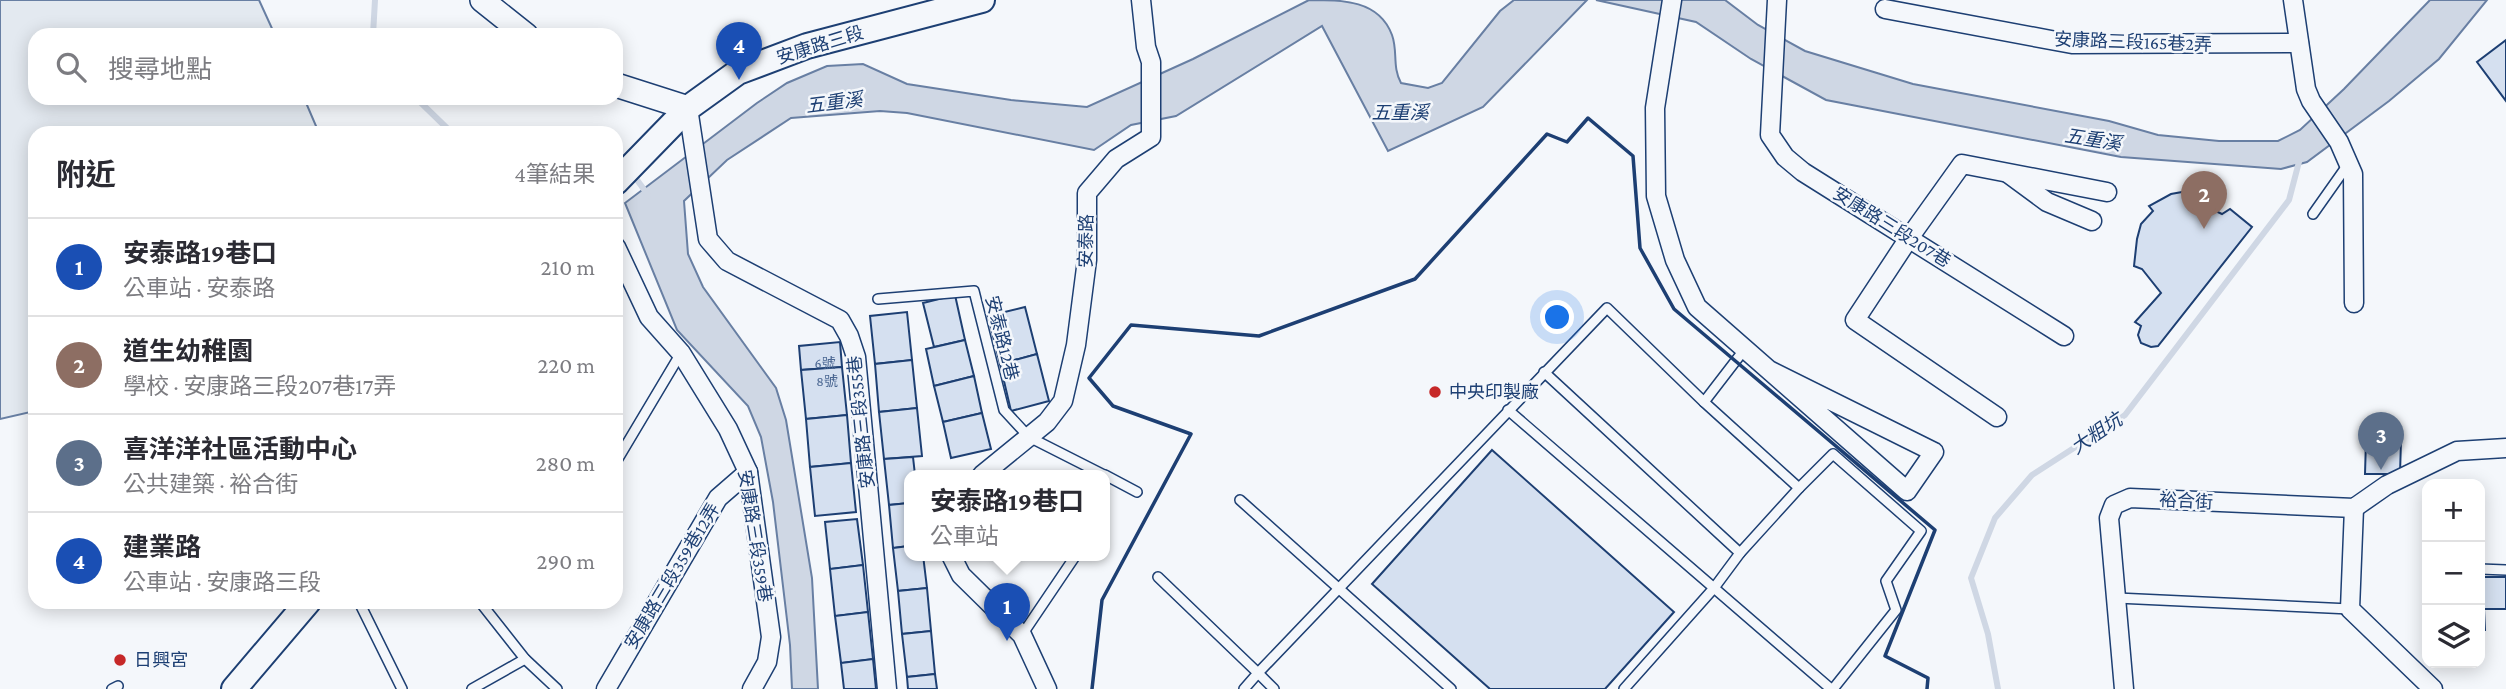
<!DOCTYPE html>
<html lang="zh-TW">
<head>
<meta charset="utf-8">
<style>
	body { margin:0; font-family:"Crimson Pro","Noto Sans TC",serif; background:#f7f7f7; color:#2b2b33 }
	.controls { position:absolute; right:21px; bottom:21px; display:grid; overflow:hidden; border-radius:14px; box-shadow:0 4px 18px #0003 }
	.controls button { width:63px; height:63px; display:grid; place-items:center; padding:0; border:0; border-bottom:2px solid #e1e1e2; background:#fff; color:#2b2b33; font:35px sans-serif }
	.you { position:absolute; left:1558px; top:318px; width:24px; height:24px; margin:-18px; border:5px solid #fff; border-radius:50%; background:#1a73e8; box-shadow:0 0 0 10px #1a73e833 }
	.badge { display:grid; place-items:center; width:46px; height:46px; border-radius:50%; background:#0b8043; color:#fff; font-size:23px; font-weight:700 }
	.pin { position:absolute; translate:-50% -58px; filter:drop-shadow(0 2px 4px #0008) }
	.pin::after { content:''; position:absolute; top:37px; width:24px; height:21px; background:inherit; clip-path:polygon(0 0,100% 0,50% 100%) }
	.popup { position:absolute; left:904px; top:470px; width:206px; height:91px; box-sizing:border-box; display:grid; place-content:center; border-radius:14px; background:#fff; filter:drop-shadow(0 2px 5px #0005); font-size:23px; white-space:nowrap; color:#7c7c81 }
	.popup b { font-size:26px; color:#2b2b33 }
	.popup::after { content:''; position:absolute; left:50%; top:100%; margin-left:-14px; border:14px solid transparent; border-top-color:#fff }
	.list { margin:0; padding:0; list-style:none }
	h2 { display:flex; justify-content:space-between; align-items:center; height:91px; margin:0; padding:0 28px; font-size:30px }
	h2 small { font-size:23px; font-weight:400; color:#7c7c81 }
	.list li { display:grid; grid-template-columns:46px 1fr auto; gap:21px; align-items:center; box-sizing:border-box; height:98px; padding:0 28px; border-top:2px solid #e1e1e2 }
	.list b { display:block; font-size:26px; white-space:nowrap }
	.list p { margin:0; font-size:23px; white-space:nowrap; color:#7c7c81 }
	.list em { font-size:23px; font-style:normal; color:#7c7c81 }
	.icon { flex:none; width:38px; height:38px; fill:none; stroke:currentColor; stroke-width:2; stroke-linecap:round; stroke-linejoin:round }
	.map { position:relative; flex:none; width:2506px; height:689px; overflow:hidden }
	.search { position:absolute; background:#fff; box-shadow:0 4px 18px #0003; left:28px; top:28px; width:595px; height:77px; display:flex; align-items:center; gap:18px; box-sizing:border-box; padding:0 24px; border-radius:21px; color:#7c7c81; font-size:26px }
	.panel { position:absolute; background:#fff; box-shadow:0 4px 18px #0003; left:28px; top:126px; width:595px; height:483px; border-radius:21px }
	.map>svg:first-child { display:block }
	.green { fill:#e3e9f0; stroke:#687fa3; stroke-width:2 }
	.water { fill:#cfd7e4; stroke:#687fa3; stroke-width:2 }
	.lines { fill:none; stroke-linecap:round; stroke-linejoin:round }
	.stream { stroke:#cfd7e4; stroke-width:6 }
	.building { fill:#d5e0f0; stroke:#1d3f73; stroke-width:2 }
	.service-casing { stroke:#1d3f73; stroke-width:12 }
	.minor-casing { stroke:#1d3f73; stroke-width:21 }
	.tertiary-casing { stroke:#1d3f73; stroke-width:26 }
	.secondary-casing { stroke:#1d3f73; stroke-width:28 }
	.service { stroke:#f4f7fb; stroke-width:9 }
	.minor { stroke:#f4f7fb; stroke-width:18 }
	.tertiary { stroke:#f4f7fb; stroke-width:23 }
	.secondary { stroke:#f4f7fb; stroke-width:24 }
	.wall { stroke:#1d3f73; stroke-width:3.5 }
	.poi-dot { fill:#c62828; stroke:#f4f7fb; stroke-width:2.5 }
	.labels { text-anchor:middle; stroke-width:5; stroke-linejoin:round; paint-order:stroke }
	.number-label { font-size:14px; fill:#4b6792 }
	.street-label { font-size:18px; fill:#1d3f73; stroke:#f4f7fb }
	.poi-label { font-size:18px; fill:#1d3f73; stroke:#f4f7fb; text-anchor:start }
	.water-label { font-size:19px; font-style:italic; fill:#1d3f73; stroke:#f4f7fb }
</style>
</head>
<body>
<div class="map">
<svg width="2506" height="689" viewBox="0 0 2506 689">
	<rect width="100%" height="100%" fill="#f4f7fb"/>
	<path class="green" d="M0,0H259L275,35H35V98H304L319,133H35V411L0,419Z"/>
	<g class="water">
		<path d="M1309,0C1343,0 1379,0 1392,35C1398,51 1392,67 1401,83L1428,88L1442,83L1500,11L1514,0H1587L1483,107L1388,151L1322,26L1176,116L1131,125L1094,150L907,113L880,111L791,118L727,160L684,201L688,254L703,287L776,388L786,420L812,578L818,689H792L790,645L773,502L761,437L748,406L677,330L625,203L757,103L787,83L827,66L863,64L907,84L1011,100L1087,107L1193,59Z"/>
		<path d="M1596,0H1725L1758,25L1805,51L1913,84L2109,121L2158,135L2219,141H2278L2300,130L2344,89L2430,0H2487L2439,59L2389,101L2307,162L2281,169L2121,157L1826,100L1751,59L1696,22Z"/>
	</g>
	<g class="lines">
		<g class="stream">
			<path d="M373,35L375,0"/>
			<path d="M416,98L452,133"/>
			<path d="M616,152L625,164"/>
			<path d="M632,173L648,195"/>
			<path d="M1998,689L1988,634L1971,578L1995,518L2032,475L2125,415L2289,200L2300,158"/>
		</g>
	</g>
	<g class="building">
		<path d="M2506,40V101L2477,62Z"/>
		<path d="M2193,190L2208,194L2212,198L2209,208L2222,214L2230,209L2252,227L2158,346L2151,347L2141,343L2138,335L2141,326L2135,322L2161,293L2142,269L2134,266L2137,239L2141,224L2153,211L2149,206L2171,194Z"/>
		<path d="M955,295L965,340L934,347L923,303Z"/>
		<path d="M1025,307L1037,354L1000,364L988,316Z"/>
		<path d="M907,312L912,360L875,364L870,316Z"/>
		<path d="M965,340L974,376L934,386L926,349Z"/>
		<path d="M840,342L842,367L801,370L799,346Z"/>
		<path d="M1037,354L1049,401L1011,411L1000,364Z"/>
		<path d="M912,360L917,408L879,412L875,364Z"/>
		<path d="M842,367L847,415L806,419L801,370Z"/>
		<path d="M974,376L982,413L943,422L934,386Z"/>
		<path d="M917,408L922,456L884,459L879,412Z"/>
		<path d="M982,413L991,449L951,458L943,422Z"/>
		<path d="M847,415L851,463L810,467L806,419Z"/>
		<path d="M2366,440H2401L2400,474H2365Z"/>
		<path d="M1492,450L1674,612L1605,689H1490L1372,584Z"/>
		<path d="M913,457L915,475H909V503L889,505L884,459Z"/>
		<path d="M851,463L856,512L815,516L810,467Z"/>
		<path d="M909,503V546L893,548L889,505Z"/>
		<path d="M857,519L863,565L830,569L825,522Z"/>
		<path d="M909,546V555H923L927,588L898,591L893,548Z"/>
		<path d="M863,565L868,612L835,616L830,569Z"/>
		<path d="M2480,577H2506V609H2484L2485,630H2480Z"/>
		<path d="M927,588L931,631L902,634L898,591Z"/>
		<path d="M868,612L873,659L841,663L835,616Z"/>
		<path d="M931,631L935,674L907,677L902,634Z"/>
		<path d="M873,659L876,689H844L841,663Z"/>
		<path d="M935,674L937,689H908L907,677Z"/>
	</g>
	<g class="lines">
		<g class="service-casing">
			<g id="service">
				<path d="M2313,214L2349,163"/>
				<path d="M878,299L974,291L1004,410L1029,437L1104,475"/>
				<path d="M1544,372L1740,553"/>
				<path d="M1704,402L1744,350"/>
				<path d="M1508,410L1831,689"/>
				<path d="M616,462L681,353"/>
				<path d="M1105,475L1137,492"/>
				<path d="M1240,500L1451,689"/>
				<path d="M2480,569L2506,570"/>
				<path d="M1158,577L1258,673L1244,689"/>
				<path d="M2117,598L2350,609"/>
				<path d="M359,602L402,689"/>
				<path d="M480,602L525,659L557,689"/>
				<path d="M1022,635L1076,555"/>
				<path d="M112,689L118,686"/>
				<path d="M472,689L525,659"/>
				<path d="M1274,689L1258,673L1607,308L1704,402L1799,488"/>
				<path d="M1624,689L1714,588L1740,553L1799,488L1833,454L1921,531L1886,581L1896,610L1833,689"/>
			</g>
		</g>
		<g class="minor-casing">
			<g id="minor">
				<path d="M1672,0L1655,108L1656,196L1675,260L1697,307L1907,491L1934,452L1769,370"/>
				<path d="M1777,0L1770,135L1785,157L1803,172L2064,336"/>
				<path d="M2293,0L2306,89L2311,101L2339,142L2353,174L2354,303"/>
				<path d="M1885,9L2072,44L2299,43"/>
				<path d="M688,108L708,239L727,261L840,320L849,336L856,357L887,689"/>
				<path d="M2009,174L2047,202L2092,221"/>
				<path d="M616,247L649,317L681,353L728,429L748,472L771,637L767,662L752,689"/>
				<path d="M1997,417L1855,320L1909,238L1962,164L2107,192"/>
				<path d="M982,475L1047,422L1063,401L1076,345L1087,260V193L1116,159L1151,137V62L1146,47L1141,0"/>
				<path d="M2354,508L2350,609L2433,689"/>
				<path d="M951,555L961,575L1022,635L1047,689"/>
				<path d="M606,689L718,498L748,472"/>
				<path d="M2124,689L2109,518L2114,505L2130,498L2354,508L2387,485L2457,451L2506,448"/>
			</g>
		</g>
		<g class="tertiary-casing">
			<g id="tertiary">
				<path d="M482,0L526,35"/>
				<path d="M616,85L688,108"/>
			</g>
		</g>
		<g class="secondary-casing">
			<g id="secondary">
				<path d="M616,182L688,108L738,72L807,46L982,0"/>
				<path d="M234,689L308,602"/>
			</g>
		</g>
		<use href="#service" class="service"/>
		<use href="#minor" class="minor"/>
		<use href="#tertiary" class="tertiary"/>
		<use href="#secondary" class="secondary"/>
		<path class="wall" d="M1092,689L1102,600L1191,434L1113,406L1089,378L1131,325L1259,336L1415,279L1547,134L1567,142L1588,118L1633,156L1640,248L1674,309L1935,530L1885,656L1928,678L1927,689"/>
	</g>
	<g class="poi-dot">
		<circle cx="1435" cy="392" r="7"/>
		<circle cx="120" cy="660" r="7"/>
	</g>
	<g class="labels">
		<g class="number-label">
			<text x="825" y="368">6號</text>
			<text x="827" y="386">8號</text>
		</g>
		<g class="street-label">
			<text transform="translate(2133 42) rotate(2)" y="6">安康路三段165巷2弄</text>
			<text transform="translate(820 45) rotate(-17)" y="6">安康路三段</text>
			<text transform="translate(1892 227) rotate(32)" y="6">安康路三段207巷</text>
			<text transform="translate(1086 241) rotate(-89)" y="6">安泰路</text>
			<text transform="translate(1002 338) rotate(76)" y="6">安泰路12巷</text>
			<text transform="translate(861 422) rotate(-96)" y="6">安康路三段355巷</text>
			<text transform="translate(2186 501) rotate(3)" y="6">裕合街</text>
			<text transform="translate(755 536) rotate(81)" y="6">安康路三段359巷</text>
			<text transform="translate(672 576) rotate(-59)" y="6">安康路三段359巷12弄</text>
		</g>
		<g class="poi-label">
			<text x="1449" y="398">中央印製廠</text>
			<text x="134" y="666">日興宮</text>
		</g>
		<g class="water-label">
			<text transform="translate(834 102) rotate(-7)" y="7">五重溪</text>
			<text x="1400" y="119">五重溪</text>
			<text transform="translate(2093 139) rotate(9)" y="7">五重溪</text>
			<text transform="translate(2096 433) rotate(-34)" y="7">大粗坑</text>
		</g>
	</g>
</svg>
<div class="controls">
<button>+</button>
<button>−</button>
<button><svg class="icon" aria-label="layers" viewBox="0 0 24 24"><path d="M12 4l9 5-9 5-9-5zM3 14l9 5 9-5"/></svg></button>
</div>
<div class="you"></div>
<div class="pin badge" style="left:1007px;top:641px;background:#1a4fb4">1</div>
<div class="popup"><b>安泰路19巷口</b>公車站</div>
<div class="pin badge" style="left:2204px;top:229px;background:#8d6e63">2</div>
<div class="pin badge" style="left:2381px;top:470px;background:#5c6f8a">3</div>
<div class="pin badge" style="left:739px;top:80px;background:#1a4fb4">4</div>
<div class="search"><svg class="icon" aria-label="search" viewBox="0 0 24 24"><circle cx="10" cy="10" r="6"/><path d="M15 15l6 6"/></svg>搜尋地點</div>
<section class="panel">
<h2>附近<small>4筆結果</small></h2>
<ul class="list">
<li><span class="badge" style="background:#1a4fb4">1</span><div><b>安泰路19巷口</b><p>公車站 · 安泰路</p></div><em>210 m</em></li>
<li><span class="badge" style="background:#8d6e63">2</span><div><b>道生幼稚園</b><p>學校 · 安康路三段207巷17弄</p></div><em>220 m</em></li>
<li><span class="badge" style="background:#5c6f8a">3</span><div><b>喜洋洋社區活動中心</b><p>公共建築 · 裕合街</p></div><em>280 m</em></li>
<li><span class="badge" style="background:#1a4fb4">4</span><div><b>建業路</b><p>公車站 · 安康路三段</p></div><em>290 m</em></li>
</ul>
</section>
</div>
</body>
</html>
